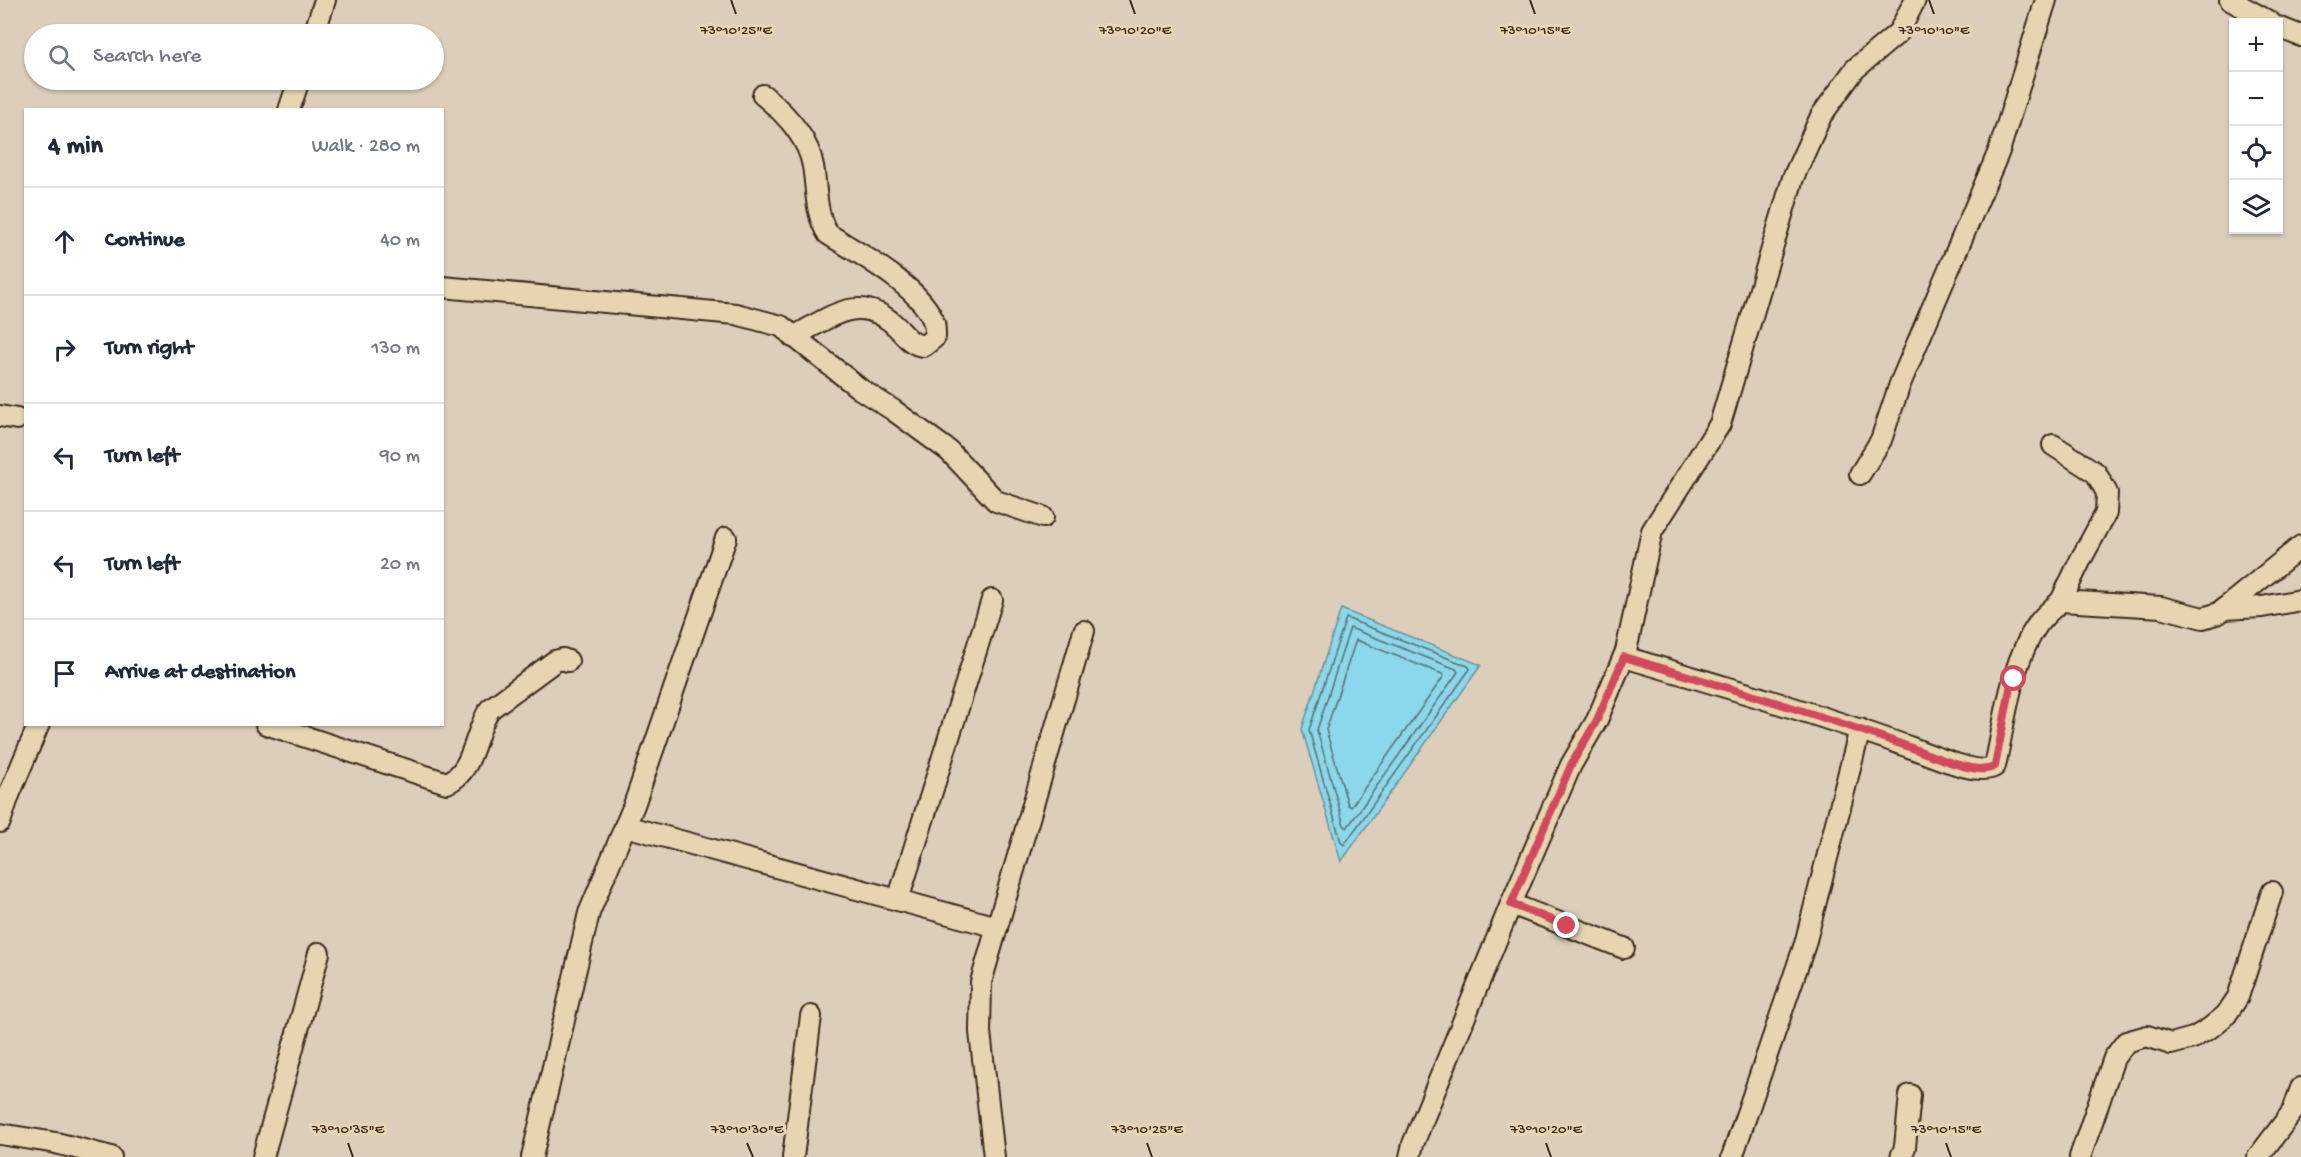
<!DOCTYPE html>
<html lang="en">
<head>
<meta charset="utf-8">
<style>
	body { margin:0; font-family:"Gochi Hand",sans-serif; background:#f6f6f7; color:#1f2937 }
	.controls { position:absolute; right:18px; top:18px; display:grid; overflow:hidden; border-radius:0px; box-shadow:0 2px 4px #0004 }
	.controls button { width:54px; height:54px; display:grid; place-items:center; padding:0; border:0; border-bottom:2px solid #e0e1e3; background:#fff; color:#1f2937; font:30px sans-serif }
	.stop { position:absolute; width:18px; height:18px; margin:-14px; border:4px solid #d1495b; border-radius:50%; background:#fff }
	.stop.end { background:#d1495b; border-color:#fff; box-shadow:0 2px 6px #0008 }
	.list { margin:0; padding:0; list-style:none }
	h2 { display:flex; justify-content:space-between; align-items:center; height:78px; margin:0; padding:0 24px; font-size:26px }
	h2 small { font-size:20px; font-weight:400; color:#747a83 }
	.list li { display:grid; grid-template-columns:39px 1fr auto; gap:18px; align-items:center; box-sizing:border-box; height:108px; padding:0 24px; border-top:2px solid #e0e1e3 }
	.list b { display:block; font-size:22px; white-space:nowrap }
	.list em { font-size:20px; font-style:normal; color:#747a83 }
	.icon { flex:none; width:33px; height:33px; fill:none; stroke:currentColor; stroke-width:2; stroke-linecap:round; stroke-linejoin:round }
	.map { position:relative; flex:none; width:2301px; height:1157px; overflow:hidden }
	.search { position:absolute; background:#fff; box-shadow:0 2px 4px #0004; left:24px; top:24px; width:420px; height:66px; display:flex; align-items:center; gap:15px; box-sizing:border-box; padding:0 21px; border-radius:33px; color:#747a83; font-size:22px }
	.panel { position:absolute; background:#fff; box-shadow:0 2px 4px #0004; left:24px; top:108px; width:420px; height:618px; border-radius:0px }
	.map>svg:first-child { display:block }
	.water { fill:#8bd7eb; stroke:#6b9299; stroke-width:1.5 }
	.lines { fill:none; stroke-linecap:round; stroke-linejoin:round }
	.shore { stroke:#5b6f70; stroke-width:1.5 }
	.minor-casing { stroke:#3b2a1e; stroke-width:24 }
	.minor { stroke:#e7d5b2; stroke-width:20 }
	.route { stroke:#d1495b; stroke-width:8 }
	.ticks { fill:none; stroke:#3b2a1e; stroke-width:2 }
	.ticks-label { font-size:15px; text-anchor:middle; fill:#3b2a1e; stroke:#e7d5b2; stroke-width:6; stroke-linejoin:round; paint-order:stroke }
</style>
</head>
<body>
<div class="map">
<svg width="2301" height="1157" viewBox="0 0 2301 1157">
	<rect width="100%" height="100%" fill="#ddcebb"/>
	<filter id="ink" filterUnits="userSpaceOnUse"><feTurbulence type="fractalNoise" baseFrequency=".0167" numOctaves="2"/><feDisplacementMap in="SourceGraphic" scale="12" xChannelSelector="R" yChannelSelector="G"/><feConvolveMatrix kernelMatrix="1 2 1 2 8 2 1 2 1" color-interpolation-filters="sRGB"/></filter>
	<g filter="url(#ink)">
		<path class="water" d="M1341,609L1481,665L1341,862L1302,729Z"/>
		<g class="lines">
			<g class="shore">
				<path d="M1346,618L1468,666L1470,669L1344,845L1341,842L1309,730Z"/>
				<path d="M1350,628L1456,669L1458,672L1347,828L1344,825L1317,730Z"/>
				<path d="M1356,640L1442,674L1444,676L1351,807L1348,805L1326,730Z"/>
			</g>
			<g class="minor-casing">
				<g id="minor">
					<path d="M2230,0L2270,22"/>
					<path d="M2278,27L2301,36"/>
					<path d="M314,34L325,0"/>
					<path d="M763,95C785,113 808,137 813,166C817,189 815,214 828,234C858,253 923,288 934,323C935,327 935,332 935,337L924,346C912,345 906,337 898,328C861,290 831,317 793,337"/>
					<path d="M289,110L299,80"/>
					<path d="M442,287L736,314L781,326L860,389L893,410L949,451L996,501L1043,517"/>
					<path d="M0,416L17,419"/>
					<path d="M2053,445L2096,473L2107,493L2106,513L2081,559L2061,601"/>
					<path d="M1860,474L1881,440L1900,384L1999,151L2046,0"/>
					<path d="M2223,609L2262,607L2301,600"/>
					<path d="M1624,657C1719,685 1815,713 1909,747C1927,753 1980,778 1995,766C2005,721 2011,662 2038,624C2044,615 2053,608 2061,601L2161,607L2203,618L2219,613L2301,546"/>
					<path d="M266,724L447,783C475,771 474,731 490,709L555,661L563,659L568,661"/>
					<path d="M0,822L9,795L39,724"/>
					<path d="M625,826L997,927"/>
					<path d="M898,900L992,600"/>
					<path d="M1511,904L1624,948"/>
					<path d="M0,1134L56,1143L111,1157"/>
					<path d="M263,1157L319,953"/>
					<path d="M532,1157L589,913L634,805L726,538"/>
					<path d="M793,1157L811,1016"/>
					<path d="M994,1157L980,1032L981,982L1084,631"/>
					<path d="M1410,1157L1413,1144L1511,904L1571,765L1597,720L1626,651L1652,531L1720,424L1793,178L1821,116L1855,69L1899,32L1915,0"/>
					<path d="M1732,1157L1805,944L1860,729"/>
					<path d="M1901,1157L1905,1147L1910,1095"/>
					<path d="M2080,1157L2114,1058L2126,1042L2147,1036L2171,1044L2193,1038L2210,1028L2226,1015L2238,997L2272,892"/>
					<path d="M2258,1157L2293,1111L2301,1088"/>
				</g>
			</g>
			<use href="#minor" class="minor"/>
		</g>
	</g>
	<g class="lines" filter="url(#ink)">
		<path class="route" d="M1567,926L1511,904L1571,765L1597,720L1624,657C1719,685 1815,713 1909,747C1927,753 1981,778 1995,766L2011,684L2014,679"/>
	</g>
	<path class="ticks" d="M731,0L736,14M1130,0L1135,14M1530,0L1535,14M1929,0L1934,14M348,1143L353,1157M747,1143L753,1157M1147,1143L1152,1157M1546,1143L1551,1157M1946,1143L1951,1157"/>
	<g class="ticks-label">
		<text x="736" y="34">73°10'25"E</text>
		<text x="1135" y="34">73°10'20"E</text>
		<text x="1535" y="34">73°10'15"E</text>
		<text x="1934" y="34">73°10'10"E</text>
		<text x="348" y="1133">73°10'35"E</text>
		<text x="747" y="1133">73°10'30"E</text>
		<text x="1147" y="1133">73°10'25"E</text>
		<text x="1546" y="1133">73°10'20"E</text>
		<text x="1946" y="1133">73°10'15"E</text>
	</g>
</svg>
<div class="controls">
<button>+</button>
<button>−</button>
<button><svg class="icon" aria-label="locate" viewBox="0 0 24 24"><circle cx="12" cy="12" r="6"/><path d="M12 2v4M12 18v4M2 12h4M18 12h4"/></svg></button>
<button><svg class="icon" aria-label="layers" viewBox="0 0 24 24"><path d="M12 4l9 5-9 5-9-5zM3 14l9 5 9-5"/></svg></button>
</div>
<div class="stop" style="left:2014px;top:679px"></div>
<div class="stop end" style="left:1567px;top:926px"></div>
<div class="search"><svg class="icon" aria-label="search" viewBox="0 0 24 24"><circle cx="10" cy="10" r="6"/><path d="M15 15l6 6"/></svg>Search here</div>
<section class="panel">
<h2>4 min<small>Walk · 280 m</small></h2>
<ul class="list">
<li><svg class="icon" aria-label="ahead" viewBox="0 0 24 24"><path d="M12 20V5M6 11l6-6 6 6"/></svg><div><b>Continue</b></div><em>40 m</em></li>
<li><svg class="icon" aria-label="right" viewBox="0 0 24 24"><path d="M7 20v-9h11M14 6l5 5-5 5"/></svg><div><b>Turn right</b></div><em>130 m</em></li>
<li><svg class="icon" aria-label="left" viewBox="0 0 24 24"><path d="M17 20v-9H6M10 6l-5 5 5 5"/></svg><div><b>Turn left</b></div><em>90 m</em></li>
<li><svg class="icon" aria-label="left" viewBox="0 0 24 24"><path d="M17 20v-9H6M10 6l-5 5 5 5"/></svg><div><b>Turn left</b></div><em>20 m</em></li>
<li><svg class="icon" aria-label="arrive" viewBox="0 0 24 24"><path d="M6 21V4h12l-3 4 3 4H6"/></svg><div><b>Arrive at destination</b></div></li>
</ul>
</section>
</div>
</body>
</html>
